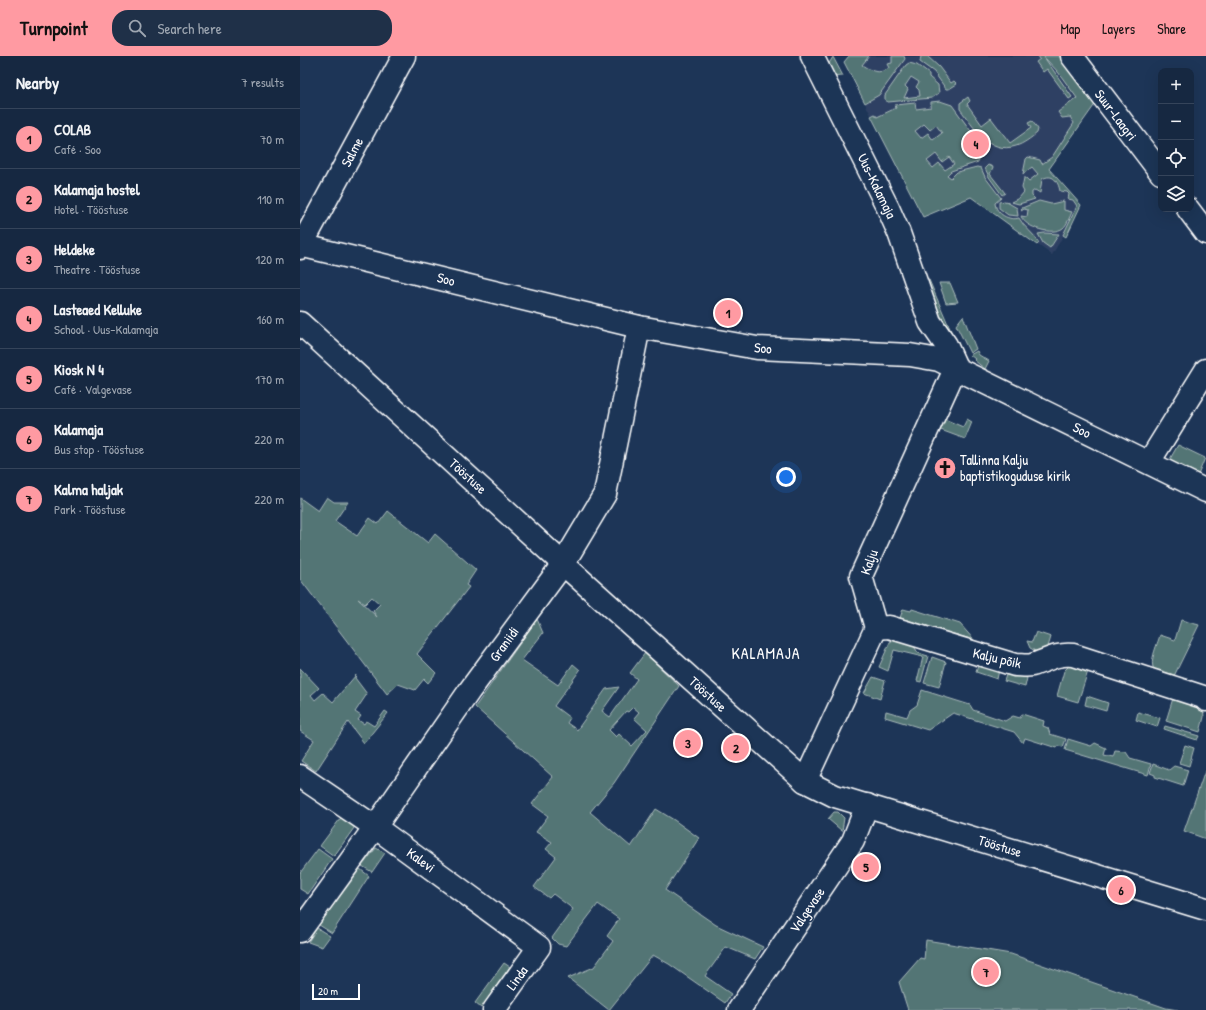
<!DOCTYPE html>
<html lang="en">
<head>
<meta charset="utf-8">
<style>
	body { margin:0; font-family:"Patrick Hand",sans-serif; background:#1f3048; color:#f1f3f6 }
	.controls { position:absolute; right:12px; top:12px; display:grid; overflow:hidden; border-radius:8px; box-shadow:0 4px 16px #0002 }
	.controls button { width:36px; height:36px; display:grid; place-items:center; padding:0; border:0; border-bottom:1px solid #35445a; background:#162841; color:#f1f3f6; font:20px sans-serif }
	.scale { position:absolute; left:12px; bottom:10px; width:48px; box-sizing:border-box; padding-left:4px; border:2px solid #fff; border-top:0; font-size:11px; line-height:14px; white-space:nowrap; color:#fff; -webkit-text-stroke:3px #1d3557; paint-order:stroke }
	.you { position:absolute; left:486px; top:421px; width:14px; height:14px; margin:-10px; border:3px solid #fff; border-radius:50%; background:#1a73e8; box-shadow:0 0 0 6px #1a73e833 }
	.badge { display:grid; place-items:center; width:26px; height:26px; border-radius:50%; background:#ff9aa2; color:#111; font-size:13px; font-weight:700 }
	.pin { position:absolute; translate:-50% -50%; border:2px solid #fff; box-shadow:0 1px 4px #0006 }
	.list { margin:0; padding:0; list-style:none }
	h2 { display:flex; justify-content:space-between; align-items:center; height:52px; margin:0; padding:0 16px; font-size:17px }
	h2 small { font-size:13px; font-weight:400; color:#9ea6b1 }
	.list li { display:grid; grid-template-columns:26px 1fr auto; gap:12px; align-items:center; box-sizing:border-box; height:60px; padding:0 16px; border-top:1px solid #35445a }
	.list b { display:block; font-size:15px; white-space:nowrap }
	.list p { margin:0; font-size:13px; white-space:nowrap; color:#9ea6b1 }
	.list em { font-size:13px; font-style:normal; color:#9ea6b1 }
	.icon { flex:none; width:22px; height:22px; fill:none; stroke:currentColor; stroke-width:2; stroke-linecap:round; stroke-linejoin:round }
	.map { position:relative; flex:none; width:906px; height:954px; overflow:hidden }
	header { display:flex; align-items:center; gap:24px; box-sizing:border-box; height:56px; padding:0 20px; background:#ff9aa2; color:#111 }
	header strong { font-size:19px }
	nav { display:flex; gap:22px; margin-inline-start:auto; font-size:14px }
	.search { width:280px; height:36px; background:#1f3048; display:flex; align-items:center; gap:10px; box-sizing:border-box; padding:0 14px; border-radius:16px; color:#9ea6b1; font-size:15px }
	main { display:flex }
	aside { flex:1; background:#162841 }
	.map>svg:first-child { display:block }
	.built { fill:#2e4164 }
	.green { fill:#537474; stroke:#a9baba; fill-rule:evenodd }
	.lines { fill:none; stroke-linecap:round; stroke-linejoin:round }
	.minor-casing { stroke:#fff; stroke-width:25 }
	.minor { stroke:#1d3557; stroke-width:22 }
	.labels { text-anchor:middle; stroke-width:3; stroke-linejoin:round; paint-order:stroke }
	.street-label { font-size:14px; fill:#fff; stroke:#1d3557 }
	.poi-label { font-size:14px; fill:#fff; stroke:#1d3557; text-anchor:start }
	.quarter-label { font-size:16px; letter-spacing:1px; fill:#fff; stroke:#1d3557 }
</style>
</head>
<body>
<header>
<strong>Turnpoint</strong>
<div class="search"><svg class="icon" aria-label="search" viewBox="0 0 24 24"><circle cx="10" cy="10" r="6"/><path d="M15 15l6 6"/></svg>Search here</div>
<nav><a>Map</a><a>Layers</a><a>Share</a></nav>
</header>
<main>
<aside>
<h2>Nearby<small>7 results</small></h2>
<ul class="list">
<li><span class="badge">1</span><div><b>COLAB</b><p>Café · Soo</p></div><em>70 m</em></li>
<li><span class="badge">2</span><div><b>Kalamaja hostel</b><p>Hotel · Tööstuse</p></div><em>110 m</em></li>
<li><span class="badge">3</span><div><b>Heldeke</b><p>Theatre · Tööstuse</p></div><em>120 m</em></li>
<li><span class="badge">4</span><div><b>Lasteaed Kelluke</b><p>School · Uus-Kalamaja</p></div><em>160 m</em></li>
<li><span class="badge">5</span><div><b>Kiosk N 4</b><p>Café · Valgevase</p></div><em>170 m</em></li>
<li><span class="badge">6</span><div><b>Kalamaja</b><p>Bus stop · Tööstuse</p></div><em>220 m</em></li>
<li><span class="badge">7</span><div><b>Kalma haljak</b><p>Park · Tööstuse</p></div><em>220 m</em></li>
</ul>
</aside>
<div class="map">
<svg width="906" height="954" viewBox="0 0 906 954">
	<rect width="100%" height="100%" fill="#1d3557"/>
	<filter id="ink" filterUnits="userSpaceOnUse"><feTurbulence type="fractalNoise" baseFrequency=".025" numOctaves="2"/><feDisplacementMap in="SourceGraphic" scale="8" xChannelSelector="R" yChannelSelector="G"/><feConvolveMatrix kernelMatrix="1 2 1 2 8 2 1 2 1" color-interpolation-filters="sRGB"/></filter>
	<g filter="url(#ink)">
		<path class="built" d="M549,0H759L796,47L749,113L781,149L766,181L763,180L752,199L671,141L623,161L544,6Z"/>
		<g class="green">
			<path d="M549,0H569L562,9C571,15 579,19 589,12L587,8L592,7V0H604L605,3L579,39L565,47L544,6Z"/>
			<path d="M621,0H627L639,11L651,27L654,25L657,28L649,33H646L634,16L620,6Z"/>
			<path d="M738,0H759L796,47L749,113L781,149L766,181L763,179L777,150L773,144L768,143L769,138L767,136L760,135C758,125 753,117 742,123L740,137L735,134L732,136V140L735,143L719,148L711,146L719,142L724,136L722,132L724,122H726L729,125L738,118L732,111L723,118L726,103L728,101L740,104L742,108L752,101L774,67L770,61L762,62L758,56L777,42L758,16L744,1L772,41L769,43L747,13L743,16L736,6L740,3Z"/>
			<path d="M533,1L543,20L529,21L528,9Z"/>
			<path d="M609,7L617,9L629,18V21L638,29L639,37L632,42L588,46L585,44V39L606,9ZM611,21L619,26L616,31L619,34L620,40L604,42L608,33L605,30Z"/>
			<path d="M668,41L670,45L667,48L682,69L691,62L710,87L731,72L728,67L732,65L738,73L737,77C731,82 723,88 716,90C689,99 673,70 660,53V47Z"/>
			<path d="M640,45L652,49L681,89L678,106L651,115L647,119L651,122L657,116L677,111L681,112L685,121L701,142L695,147C696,158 709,165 719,162C724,172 734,177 739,187L737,189L671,141L623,161L571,60L575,58L577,61L596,52L595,49L615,47L616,53L631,51V46ZM624,68L630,74L636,69L642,77L633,84L628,77L621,82L615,75ZM636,98L642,106L649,101L654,108L645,114L639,107L633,112L627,105Z"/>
			<path d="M688,109L693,111L690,118L705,137L702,139L689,121L685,112Z"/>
			<path d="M705,145L717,152L718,160L708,159L699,152V146Z"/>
			<path d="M739,145L751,148L764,145V154L772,156C770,160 767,169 763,172C753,180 725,172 721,160L727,161L728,154L724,153L721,155L722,152Z"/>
			<path d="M744,177L759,178L750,192L743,187L738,178Z"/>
			<path d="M629,224L651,275L653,281L649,284L627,237Z"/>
			<path d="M639,227H650L658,246L646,247Z"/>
			<path d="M663,260L676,293L670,297L656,269Z"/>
			<path d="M677,295L679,299L689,305L685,313L674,304L675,303L670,299Z"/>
			<path d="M642,362L663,371L667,363L672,366L665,383L638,373Z"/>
			<path d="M878,389L905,402L898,419L870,405V403Z"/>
			<path d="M27,441L34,446H48L35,465L57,480L70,462L78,468L88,455L128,487L135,478L176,514L166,529L169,531L117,598L136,617L128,627L124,623L115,634L98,628L87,638L0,523V442L18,455ZM72,541L80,548L73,555L77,561L58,543L65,548Z"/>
			<path d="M603,553L611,555L612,553L660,568L674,584L600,562Z"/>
			<path d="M237,563L243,577L222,604L258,629L273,608L280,614L254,650L270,662L267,667L277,674L306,633L319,631L302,655L310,661L337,623L330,617L345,597L379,630L314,727L290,756L331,791L356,753L374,764L399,782L365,834L416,869L463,891L455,903L426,891L405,920L431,938L425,947L369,908L353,899L309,954L268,922L294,911L313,885L307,880L319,863L298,848L266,890L258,888L252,882L273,853L253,838L249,842L234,831L256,801L246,793L252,786L236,776L248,760L232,748L253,721L175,651ZM333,651L339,656L334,662L347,674L332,690L319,678L316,681L309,674L326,655L328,656Z"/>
			<path d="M881,564L899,569L874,620C869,619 862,618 857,616C846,610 858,588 860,579L875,584Z"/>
			<path d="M736,576L751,581L747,594L739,597L730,592L727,585L732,586Z"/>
			<path d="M597,582L611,585L618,597L628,600L621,626L617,625L623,601L594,594L588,615L579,611L590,586Z"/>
			<path d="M632,601L646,606L639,631L624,627Z"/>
			<path d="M679,607L699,614L697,623L676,616Z"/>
			<path d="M770,609L789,612L778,646L757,640L764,615Z"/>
			<path d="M0,612L19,632L11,639L15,644L23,637L33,646L56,619L55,622L67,638L55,656L61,660L58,664L64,668L66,665L74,670L85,655L88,657L64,687L48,666L16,715L1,705L14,684L0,675Z"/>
			<path d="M707,616L727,622L725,631L704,625Z"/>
			<path d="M573,621L585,625L580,643L564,637Z"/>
			<path d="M622,634L670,649L673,654L705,665L713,660L720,662L722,658L744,665L743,670L748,672L750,678L766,683L763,691L758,690L757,692L725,682L723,687L714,676L653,657L628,674L585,661L586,655L607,661L610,654L617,649Z"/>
			<path d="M874,639L903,651L904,661L900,676L866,665Z"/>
			<path d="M787,640L808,647L806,655L785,649Z"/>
			<path d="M838,656L860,662L857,671L836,664Z"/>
			<path d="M865,670L899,680L897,684L864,673Z"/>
			<path d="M768,683L791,690L795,687L806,692L804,699L813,701L815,695L826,696L830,702L851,708L848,719L765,694Z"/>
			<path d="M885,689L894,692L889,710L879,707Z"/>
			<path d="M853,708L869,714L874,710L888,714L883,730L855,721V719L850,717Z"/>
			<path d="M905,715L906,716V783L884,775Z"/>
			<path d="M534,756H538L544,762L542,775L528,763Z"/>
			<path d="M43,759L55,770L54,772L34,800L20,790Z"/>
			<path d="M76,792L85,797L72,816L62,810Z"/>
			<path d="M18,793L32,803L8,838L0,833V817Z"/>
			<path d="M60,813L69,820L32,877L19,869Z"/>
			<path d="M17,872L30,880L22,891L8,886Z"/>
			<path d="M626,884L711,898L866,952L878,954H608L599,926L620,902L624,903Z"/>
			<path d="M204,907L210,911L181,952L175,947Z"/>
		</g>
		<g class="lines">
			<g class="minor-casing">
				<g id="minor">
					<path d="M772,0L861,117"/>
					<path d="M888,153L906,177"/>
					<path d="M0,189L339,271L457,292L610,299L639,304L906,435"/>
					<path d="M0,192L104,0"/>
					<path d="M0,267L271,515L505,725L535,740L906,853"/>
					<path d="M849,406L906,314"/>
					<path d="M576,572L589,571L715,609C721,609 727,610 732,609C746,605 757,597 773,599L903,641L906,644"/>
					<path d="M0,720L75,771L239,891L194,954"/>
					<path d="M505,725L576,572L561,520L656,311L646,289L630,266L599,177L588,152L512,0"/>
					<path d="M0,875L75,771L170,634L263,508L305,438L339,271"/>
					<path d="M439,954L553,785L567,749"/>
				</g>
			</g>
			<use href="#minor" class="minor"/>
		</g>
	</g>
	<defs>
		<g id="church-disc" transform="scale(1.15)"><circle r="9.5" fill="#ff9aa2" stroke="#1d3557"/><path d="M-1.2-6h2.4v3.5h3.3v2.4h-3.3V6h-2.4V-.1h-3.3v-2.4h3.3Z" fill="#111"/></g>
	</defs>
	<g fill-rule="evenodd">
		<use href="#church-disc" x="645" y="412"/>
	</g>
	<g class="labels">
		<g class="street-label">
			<text transform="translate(816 59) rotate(53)" y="5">Suur-Laagri</text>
			<text transform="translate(52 96) rotate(-62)" y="5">Salme</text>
			<text transform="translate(577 130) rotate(64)" y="5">Uus-Kalamaja</text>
			<text transform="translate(146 223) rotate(14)" y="5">Soo</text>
			<text transform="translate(463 292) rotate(5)" y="5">Soo</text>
			<text transform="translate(782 374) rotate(26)" y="5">Soo</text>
			<text transform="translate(168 420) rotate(42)" y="5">Tööstuse</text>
			<text transform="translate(569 506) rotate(-70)" y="5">Kalju</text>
			<text transform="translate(204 588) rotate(-54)" y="5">Graniidi</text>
			<text transform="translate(697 602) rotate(13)" y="5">Kalju põik</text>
			<text transform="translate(408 638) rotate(42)" y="5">Tööstuse</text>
			<text transform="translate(700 790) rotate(17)" y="5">Tööstuse</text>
			<text transform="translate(121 804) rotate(36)" y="5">Kalevi</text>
			<text transform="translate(507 854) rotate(-56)" y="5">Valgevase</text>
			<text transform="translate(217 922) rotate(-54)" y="5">Linda</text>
		</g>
		<g class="poi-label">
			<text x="660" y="409">Tallinna Kalju<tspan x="660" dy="16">baptistikoguduse kirik</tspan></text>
		</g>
		<g class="quarter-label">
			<text x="466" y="603">KALAMAJA</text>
		</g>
	</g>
</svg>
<div class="controls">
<button>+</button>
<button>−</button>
<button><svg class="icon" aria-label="locate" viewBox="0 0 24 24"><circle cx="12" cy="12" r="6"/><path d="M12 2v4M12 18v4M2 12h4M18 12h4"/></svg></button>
<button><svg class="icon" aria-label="layers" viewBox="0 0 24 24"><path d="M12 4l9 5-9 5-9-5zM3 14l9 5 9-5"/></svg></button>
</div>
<div class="scale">20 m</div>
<div class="you"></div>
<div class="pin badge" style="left:428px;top:257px">1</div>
<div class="pin badge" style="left:436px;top:692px">2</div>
<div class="pin badge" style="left:388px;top:687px">3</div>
<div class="pin badge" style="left:676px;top:88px">4</div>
<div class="pin badge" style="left:566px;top:811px">5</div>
<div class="pin badge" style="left:821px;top:834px">6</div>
<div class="pin badge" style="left:686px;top:916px">7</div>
</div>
</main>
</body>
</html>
